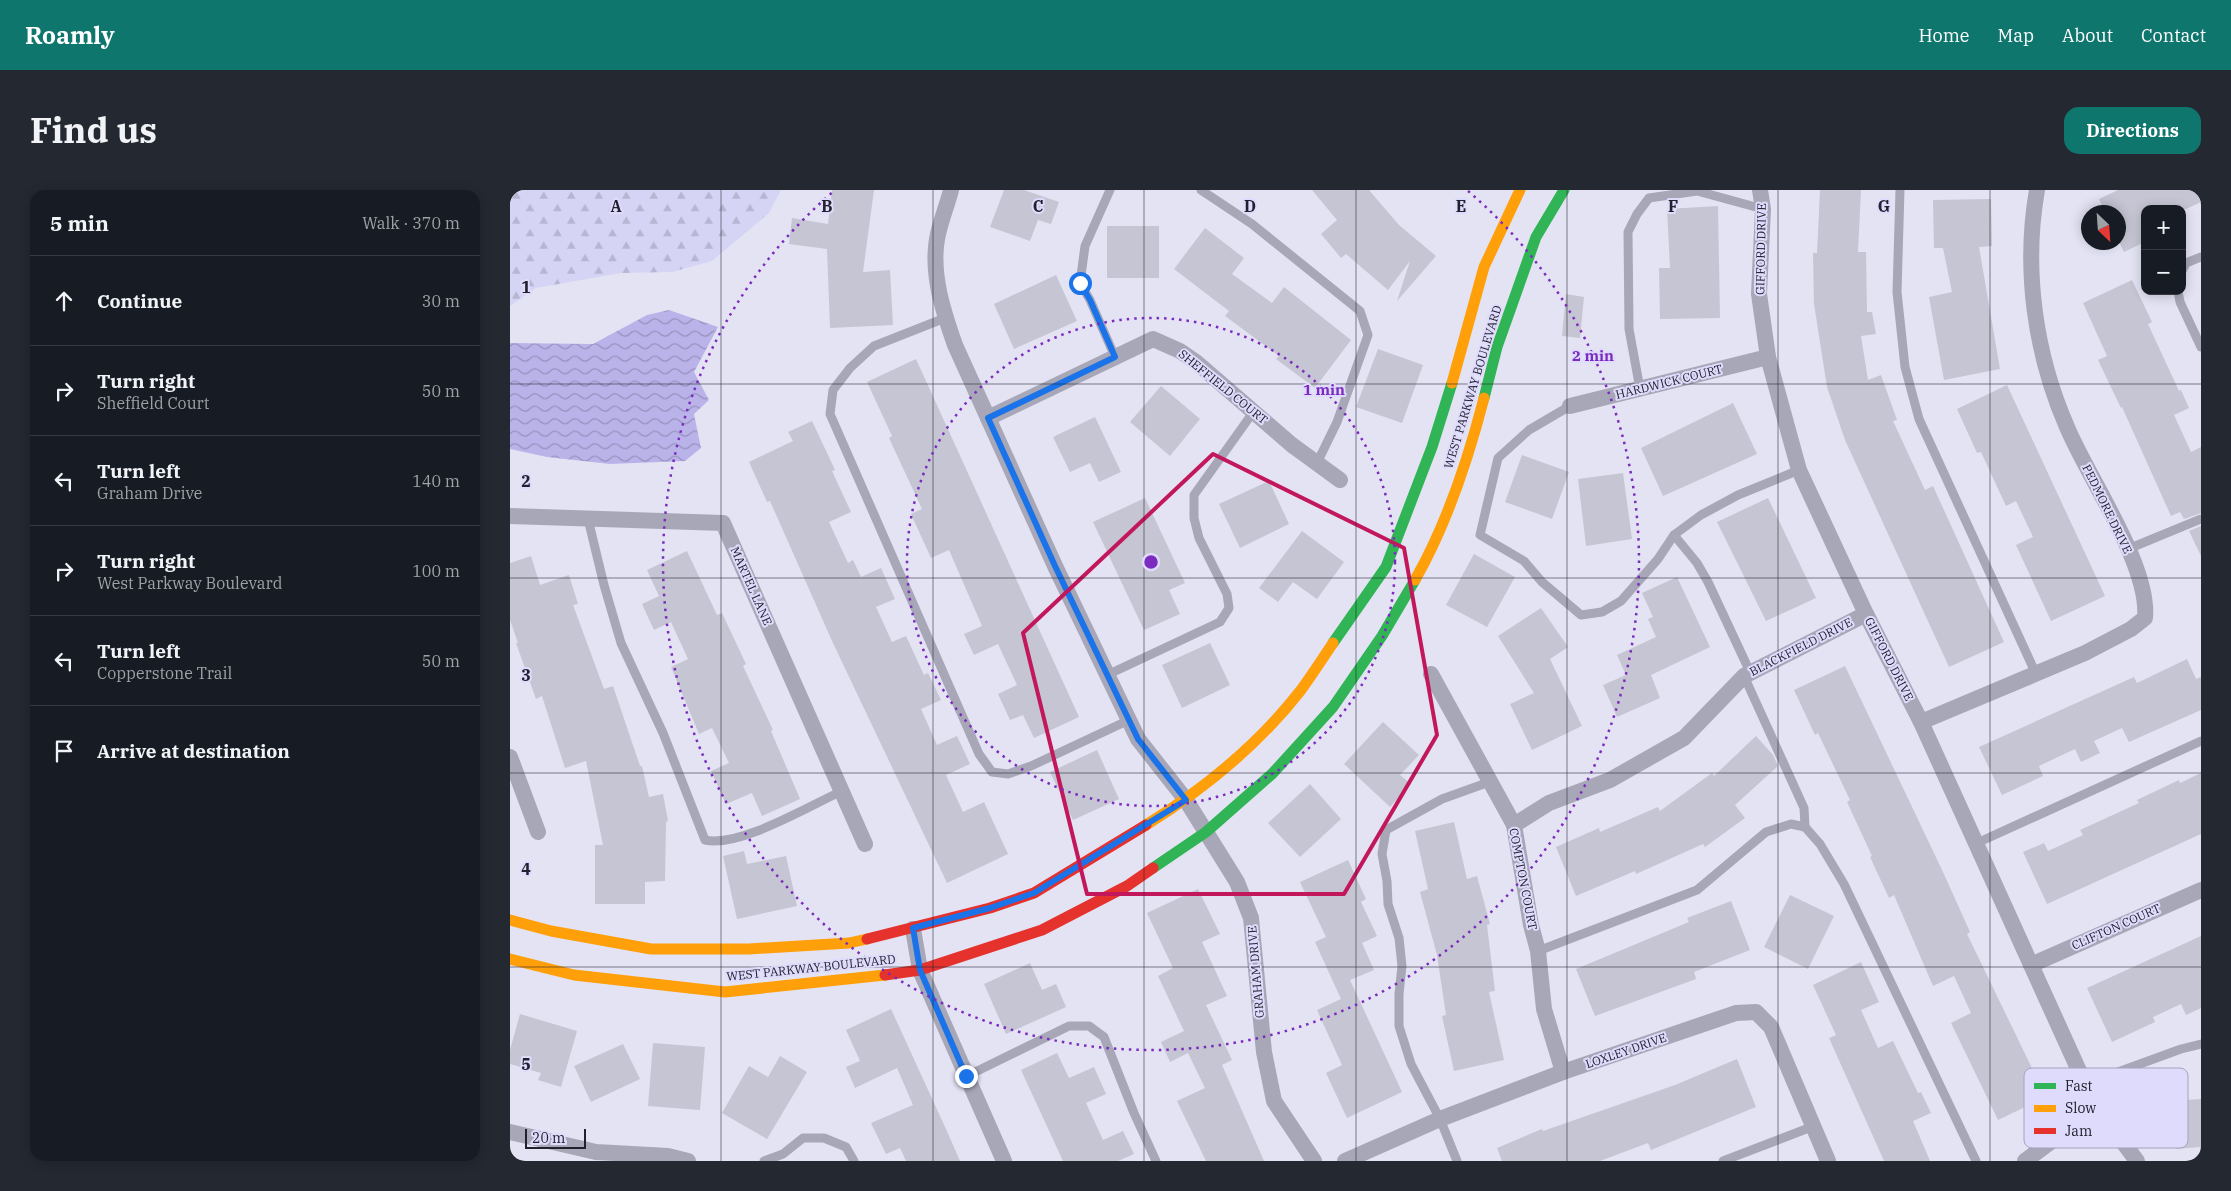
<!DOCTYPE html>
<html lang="en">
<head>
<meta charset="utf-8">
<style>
	body { margin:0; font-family:"IBM Plex Serif",serif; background:#242831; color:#f1f3f6 }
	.controls { position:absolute; right:15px; top:15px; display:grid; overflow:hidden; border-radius:10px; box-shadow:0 2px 12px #0003 }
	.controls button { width:45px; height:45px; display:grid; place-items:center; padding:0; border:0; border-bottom:1px solid #363941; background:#171b24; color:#f1f3f6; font:25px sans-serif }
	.compass { position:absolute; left:1571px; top:15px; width:45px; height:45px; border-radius:50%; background:#171b24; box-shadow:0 2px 12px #0003; rotate:155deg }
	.scale { position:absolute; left:15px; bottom:12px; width:61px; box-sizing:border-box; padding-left:5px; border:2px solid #22202c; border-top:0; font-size:14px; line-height:18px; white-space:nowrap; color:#22202c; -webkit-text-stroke:4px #dedbfc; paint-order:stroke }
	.stop { position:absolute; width:15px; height:15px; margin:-11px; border:4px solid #1a73e8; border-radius:50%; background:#fff }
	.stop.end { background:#1a73e8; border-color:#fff; box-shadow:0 1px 5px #0008 }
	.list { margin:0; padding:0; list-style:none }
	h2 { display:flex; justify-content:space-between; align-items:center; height:65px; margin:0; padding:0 20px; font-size:21px }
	h2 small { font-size:16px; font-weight:400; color:#9ea1a6 }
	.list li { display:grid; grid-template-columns:32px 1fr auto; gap:15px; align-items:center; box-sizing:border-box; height:90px; padding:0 20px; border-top:1px solid #363941 }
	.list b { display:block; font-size:19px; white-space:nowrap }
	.list p { margin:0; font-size:16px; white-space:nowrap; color:#9ea1a6 }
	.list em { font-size:16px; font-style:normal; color:#9ea1a6 }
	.icon { flex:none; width:28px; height:28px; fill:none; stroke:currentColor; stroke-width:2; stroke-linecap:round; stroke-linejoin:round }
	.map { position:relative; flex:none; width:1691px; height:971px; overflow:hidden; border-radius:15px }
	header { display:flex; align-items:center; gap:30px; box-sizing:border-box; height:70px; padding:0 25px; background:#0f766e; color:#fff }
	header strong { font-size:24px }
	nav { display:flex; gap:28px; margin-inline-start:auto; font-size:18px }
	.intro { display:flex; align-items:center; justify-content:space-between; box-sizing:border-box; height:120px; padding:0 30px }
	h1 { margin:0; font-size:35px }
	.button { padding:12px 22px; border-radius:15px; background:#0f766e; color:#fff; font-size:18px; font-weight:700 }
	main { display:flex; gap:30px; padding:0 30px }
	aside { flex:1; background:#171b24; border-radius:15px; box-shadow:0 2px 12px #0003 }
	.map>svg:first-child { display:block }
	.forest { fill:url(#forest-firs) }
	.water { fill:url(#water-waves) }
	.building { fill:#c6c5d3 }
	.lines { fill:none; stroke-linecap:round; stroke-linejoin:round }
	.lane { stroke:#a8a7b8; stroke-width:9 }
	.street { stroke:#a8a7b8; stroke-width:16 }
	.fast { stroke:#30b455; stroke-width:11 }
	.slow { stroke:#ff9f0a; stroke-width:11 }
	.jam { stroke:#e5322d; stroke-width:11 }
	.route { stroke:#1a73e8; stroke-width:6 }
	.marked { fill:none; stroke:#c2185b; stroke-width:4; stroke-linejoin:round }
	.grid { fill:none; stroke:#22202c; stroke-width:1; stroke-opacity:0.55 }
	.ring { fill:none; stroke:#7b2cbf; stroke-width:2.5; stroke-dasharray:2.5 5 }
	.labels { text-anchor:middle; stroke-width:4; stroke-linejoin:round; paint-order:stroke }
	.street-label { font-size:12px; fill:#22202c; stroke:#dedbfc }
	.key { fill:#dedbfc; stroke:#a6a3be; stroke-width:1 }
	.key-label { font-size:14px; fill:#22202c }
	.grid-label { font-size:16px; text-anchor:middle; font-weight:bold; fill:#22202c; stroke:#dedbfc; stroke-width:4; stroke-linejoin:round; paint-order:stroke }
	.centre { fill:#7b2cbf; stroke:#dedbfc; stroke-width:2.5 }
	.ring-label { font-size:15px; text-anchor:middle; font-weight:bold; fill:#7b2cbf; stroke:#dedbfc; stroke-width:4; stroke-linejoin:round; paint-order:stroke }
</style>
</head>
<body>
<header>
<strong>Roamly</strong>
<nav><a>Home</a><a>Map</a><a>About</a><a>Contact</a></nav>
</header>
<div class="intro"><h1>Find us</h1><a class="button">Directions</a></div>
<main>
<aside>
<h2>5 min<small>Walk · 370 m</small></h2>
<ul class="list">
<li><svg class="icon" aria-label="ahead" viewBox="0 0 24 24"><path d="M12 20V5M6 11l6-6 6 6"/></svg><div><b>Continue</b></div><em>30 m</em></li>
<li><svg class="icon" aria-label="right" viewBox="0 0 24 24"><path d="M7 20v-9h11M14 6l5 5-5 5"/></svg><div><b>Turn right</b><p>Sheffield Court</p></div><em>50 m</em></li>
<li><svg class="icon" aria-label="left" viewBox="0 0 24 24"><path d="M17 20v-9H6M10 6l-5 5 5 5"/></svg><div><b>Turn left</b><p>Graham Drive</p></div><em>140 m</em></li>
<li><svg class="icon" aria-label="right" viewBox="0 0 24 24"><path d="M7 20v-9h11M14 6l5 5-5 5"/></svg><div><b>Turn right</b><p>West Parkway Boulevard</p></div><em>100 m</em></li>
<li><svg class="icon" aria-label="left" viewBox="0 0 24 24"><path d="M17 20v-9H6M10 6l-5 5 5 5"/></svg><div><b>Turn left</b><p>Copperstone Trail</p></div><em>50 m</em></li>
<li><svg class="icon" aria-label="arrive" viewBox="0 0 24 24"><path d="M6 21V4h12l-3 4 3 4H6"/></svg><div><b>Arrive at destination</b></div></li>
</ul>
</aside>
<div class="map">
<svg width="1691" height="971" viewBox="0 0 1691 971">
	<defs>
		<pattern id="forest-firs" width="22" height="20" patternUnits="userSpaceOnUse" patternTransform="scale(1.25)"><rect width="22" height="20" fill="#d6d4f5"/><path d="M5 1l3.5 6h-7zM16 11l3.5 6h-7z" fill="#b7b6d2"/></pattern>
		<pattern id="water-waves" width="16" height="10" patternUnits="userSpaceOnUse" patternTransform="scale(1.25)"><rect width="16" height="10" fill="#bab3ea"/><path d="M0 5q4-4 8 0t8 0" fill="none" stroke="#9791be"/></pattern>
	</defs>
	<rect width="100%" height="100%" fill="#e4e3f4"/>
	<path class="forest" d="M0,0H271L259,23L202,71L162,82L111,83L26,98L0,116Z"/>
	<path class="water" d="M159,120L208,137L184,182L199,210L184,224L191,258L175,271L100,274L37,267L0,259V153L83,154L137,125Z"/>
	<g class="building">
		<path d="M322,0H364L353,82L380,80L383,135L320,138L317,59L279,54L282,28L318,34Z"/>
		<path d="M494,0H514L549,12L541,34L528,30L520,51L480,37Z"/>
		<path d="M802,0H859L889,35L926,66L887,111L900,71L878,100L836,64L831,68L811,44L827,30Z"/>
		<path d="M1310,0H1351L1348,62H1356L1357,122H1362L1366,144L1351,146L1358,190L1371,185L1387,230L1383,231L1415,300L1423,296L1494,452L1439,477L1335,250L1317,197L1304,114L1303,63H1307Z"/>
		<path d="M1608,0H1691V12L1676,19H1635V52L1614,62L1608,50V22H1595L1589,9Z"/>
		<path d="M1481,9L1482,56L1469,57L1490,179L1434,190L1419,107L1442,102L1433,58H1424L1423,10Z"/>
		<path d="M1208,16L1210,128L1150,129L1149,78H1160L1157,19Z"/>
		<rect x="597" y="36" width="52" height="52"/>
		<path d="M695,38L734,68L722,84L762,113L774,97L841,150L805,198L766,169L769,166L715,126L719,121L664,79Z"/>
		<path d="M546,85L567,131L504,159L484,114Z"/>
		<path d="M1622,90L1642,132L1638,134L1669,201L1671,200L1679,218L1664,225L1681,262L1691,257V323L1674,329L1670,322L1661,326L1612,217L1611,218L1588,170L1597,166L1573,113Z"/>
		<path d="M1056,104L1074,107L1070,148L1052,146Z"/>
		<path d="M868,159L913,175L892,233L846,217Z"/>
		<path d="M406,169L569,527L524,548L513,525L500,530L488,504L507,495L488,454L464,465L454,444L472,436L439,360L421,368L401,324L412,319L379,248L382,246L357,192Z"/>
		<path d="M1497,195L1595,406L1541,431L1506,355L1523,347L1506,311L1496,316L1471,262L1467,263L1447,219Z"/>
		<path d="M651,196L690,229L660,266L620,232Z"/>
		<path d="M1223,213L1247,264L1153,306L1131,258Z"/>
		<path d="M585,227L611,282L589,292L580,273L560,282L543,247Z"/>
		<path d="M302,231L325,280L322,281L341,322L319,332L338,373L343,370L351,387L371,378L385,409L366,417L382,452L396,446L414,485L418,483L431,510L411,519L427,555L447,546L460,574L436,585L453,622L474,612L498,664L437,693L322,451L260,311L257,312L239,272L283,251L278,242Z"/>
		<path d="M1012,265L1059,282L1042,329L995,312Z"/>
		<path d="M1113,283L1122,349L1076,356L1068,289Z"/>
		<path d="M759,291L779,334L730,358L709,314Z"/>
		<path d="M635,308L675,393L659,400L670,424L634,440L583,332Z"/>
		<path d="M1258,308L1306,408L1256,431L1207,332Z"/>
		<path d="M1691,336V366L1679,341Z"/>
		<path d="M792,341L834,372L807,409L783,392L768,412L749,398Z"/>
		<path d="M177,361L207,425L212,423L236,474L233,476L263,540L261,541L290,609L252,626L242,603L216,614L201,581L219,573L202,538L189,544L161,477L178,469L161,432L144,440L132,414L149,406L137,380Z"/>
		<path d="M964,364L1005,387L977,437L936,415Z"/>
		<path d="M21,366L30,395L59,385L68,414L63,415L94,499L103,496L130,576H132L139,607L153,604L158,631L156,632L155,691L135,692V714H85V655H93L76,571L55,578L32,506L26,509L6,453H8L0,430V373Z"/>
		<path d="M1167,387L1200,457L1141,485L1150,508L1107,527L1093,495L1116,485L1107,465L1146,447L1138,429L1143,427L1132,403Z"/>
		<path d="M1031,418L1058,457L1040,469L1072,536L1022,560L1000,514L1024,503L988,446Z"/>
		<path d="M700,453L720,495L672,518L652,475Z"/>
		<path d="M1677,469L1686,489L1691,487V520L1619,552L1612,538L1584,551L1590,563L1571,572L1565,559L1529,576L1533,586L1492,605L1469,557L1624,487L1627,493Z"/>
		<path d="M1335,476L1433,682L1460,742L1457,744L1536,907L1488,930L1441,833L1461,823L1444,786L1423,796L1384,705L1379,708L1360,667L1362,666L1337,612L1340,610L1308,543L1305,545L1284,500Z"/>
		<path d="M873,532L909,565L890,585L901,594L880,617L834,574Z"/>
		<path d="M1246,546L1263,565L1268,576L1225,615L1235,628L1195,657L1193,654L1126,684L1125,681L1066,706L1046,657L1089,638L1090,642L1148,617L1150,621L1202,583L1204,586Z"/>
		<path d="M587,560L609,609L563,630L540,582Z"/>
		<path d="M1691,583V644L1537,714L1513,662L1534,653L1538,661L1573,645L1570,640L1629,613L1627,610L1669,590L1670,593Z"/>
		<path d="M800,594L831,629L790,667L758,633Z"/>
		<path d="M944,632L957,689L967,686L980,734L977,735L985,801L979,802L994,870L944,881L932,826L936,825L927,765L910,702L918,699L905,641Z"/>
		<path d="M234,661L237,674L276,666L287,716L227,729L213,666Z"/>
		<path d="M838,670L856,709L851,712L867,746L852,753L864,780L840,790L892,902L837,928L816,883L832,875L807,820L831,809L805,752L816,747L790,692Z"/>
		<path d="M688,699L710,744L692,752L717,806L696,815L722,870L712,875L754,971H696L667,911L695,898L678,863L660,872L651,852L674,841L648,786L663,778L637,723Z"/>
		<path d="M1280,705L1324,726L1298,779L1254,757Z"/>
		<path d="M1221,711L1240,760L1184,782L1186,789L1085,826L1066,779L1179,732L1177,728Z"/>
		<path d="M1691,746V818L1676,825L1671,814L1643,827L1645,832L1602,852L1577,798Z"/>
		<path d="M1351,772L1369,812L1351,820L1368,858L1383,851L1408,903L1411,902L1421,923L1403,931L1420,971H1374L1319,848L1326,845L1303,795Z"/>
		<path d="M520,773L532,800L546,794L556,817L496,844L474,794Z"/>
		<path d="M381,819L436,939L450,971H396L390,958L376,964L361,933L403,915L387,878L345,898L336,877L350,871L336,840Z"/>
		<path d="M10,824L67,841L51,897L28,890L31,883L0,874V860Z"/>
		<path d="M143,853L195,857L190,920L138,916Z"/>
		<path d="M113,854L130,889L81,912L64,876Z"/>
		<path d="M547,863L559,888L584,877L596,904L576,913L593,950L613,941L624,964L608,971H553L511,880Z"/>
		<path d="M270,866L297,882L257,949L212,923L239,876L258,887Z"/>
		<path d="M1227,869L1246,917L1141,960L1138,953L1090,971H992L987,958L1032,939L1033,941L1165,895Z"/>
		<path d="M1675,904L1676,910L1691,909V957L1666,959L1663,930L1646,931L1645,906Z"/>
	</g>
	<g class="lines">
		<g class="lane">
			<path d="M600,0L575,56L570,93L580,110L605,167"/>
			<path d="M691,0L742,34L850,121L858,145L827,232L807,273"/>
			<path d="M1390,0L1387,102L1395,177L1409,229L1526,484"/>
			<path d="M1672,81L1676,73L1691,67"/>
			<path d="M1668,101L1670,112L1691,157"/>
			<path d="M435,128L364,156L340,178L323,200L320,224L469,564L482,582L498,584L521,576L619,530"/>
			<path d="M1130,199L1119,139L1118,42L1127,24L1139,8L1187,1L1253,19"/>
			<path d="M1060,216L1019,240L988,268L970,345L1014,371L1032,392L1071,425L1092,422L1111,411L1148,369L1164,345L1191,325L1228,305L1289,280"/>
			<path d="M78,329L94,395L111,453L153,543L195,650C229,658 299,616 332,601"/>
			<path d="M1164,345L1187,373L1198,392L1240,482"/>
			<path d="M1618,359L1691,329"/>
			<path d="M597,485L710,432L719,418L717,404L689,348L684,328V305L744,221"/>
			<path d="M1234,486L1294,618L1295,637L1310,654L1334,694L1466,971"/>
			<path d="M1467,653L1691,551"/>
			<path d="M1028,761L1187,700L1256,642L1281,634L1295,637"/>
			<path d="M457,886L559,836H579L594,847L624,923L646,971"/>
			<path d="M1575,894L1671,859L1691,854"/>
			<path d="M254,971L273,964L293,948H314L336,957L344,971"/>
			<path d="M947,971L930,929L901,874L889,836V804L892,776L889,748L878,714L877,691L872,664L876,640L932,609L982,591"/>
			<path d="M1213,971L1304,936"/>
		</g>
		<g class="street">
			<path d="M441,0C437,16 430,32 427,49C421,84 433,121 445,155L545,376L628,549L676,610L727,692L741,728L754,862L764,911L804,971"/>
			<path d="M1250,0L1253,19L1249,104L1258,167L1289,280L1356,424L1411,532L1575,894L1587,917L1627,971"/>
			<path d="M1060,216L1258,167"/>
			<path d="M478,228L643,149L670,161L686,172L782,255L830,290"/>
			<path d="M0,326L213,333L355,654"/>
			<path d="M921,484L1004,635L1021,735L1028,761L1034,819L1053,882"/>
			<path d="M1411,532L1575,463L1621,439L1635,428C1640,375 1578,288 1557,237C1525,164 1513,79 1527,0"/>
			<path d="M0,567L28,642"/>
			<path d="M1004,635L1039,613L1100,590L1174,548L1234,486L1356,424"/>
			<path d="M403,739L410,780L494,971"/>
			<path d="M1521,775L1691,700"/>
			<path d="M0,942L86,962L158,966L178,971"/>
			<path d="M835,971L930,929L1053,882L1226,823L1246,822L1261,837L1318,971"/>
			<path d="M1515,971L1587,917"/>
		</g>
		<g class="fast">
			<path d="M974,208L987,157L1026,47L1054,0"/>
			<path d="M823,453L876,377L922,257L942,193"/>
			<path d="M643,678L696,642L762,584L823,517L872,446L905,390"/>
		</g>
		<g class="slow">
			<path d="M942,193L974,77L1010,0"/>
			<path d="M905,390C937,334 958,270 974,208"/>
			<path d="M636,635C694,599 749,554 791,500C802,485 813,468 823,453"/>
			<path d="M0,730L41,741L141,759H239L339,753L357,749"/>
			<path d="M0,769L64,785L215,802L375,785"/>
		</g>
		<g class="jam">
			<path d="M357,749L480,718L524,703L636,635"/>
			<path d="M375,785L410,780L532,740L617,696L643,678"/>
		</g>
	</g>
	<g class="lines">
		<path class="route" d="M456,886L410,780L403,738L480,718L524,703L676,610L628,549L545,376L478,228L605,167L580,110L570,93"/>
	</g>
	<path class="marked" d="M703,264L894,358L927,545L834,704H577L513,443Z"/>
	<path class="grid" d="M211,0V971M423,0V971M634,0V971M846,0V971M1057,0V971M1268,0V971M1480,0V971M0,194H1691M0,388H1691M0,583H1691M0,777H1691"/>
	<g class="ring">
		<circle cx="641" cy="372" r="244"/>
		<path d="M958 1A488 488 0 1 1 324 1"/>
	</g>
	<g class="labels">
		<g class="street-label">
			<text transform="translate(1251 59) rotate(-89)" y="4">GIFFORD DRIVE</text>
			<text transform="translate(1159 192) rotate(-14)" y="4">HARDWICK COURT</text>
			<text transform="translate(713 197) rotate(39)" y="4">SHEFFIELD COURT</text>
			<text transform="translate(963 197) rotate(-73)" y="4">WEST PARKWAY BOULEVARD</text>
			<text transform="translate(1597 319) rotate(64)" y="4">PEDMORE DRIVE</text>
			<text transform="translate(241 396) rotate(66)" y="4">MARTEL LANE</text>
			<text transform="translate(1291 457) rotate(-27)" y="4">BLACKFIELD DRIVE</text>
			<text transform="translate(1379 469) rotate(63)" y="4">GIFFORD DRIVE</text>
			<text transform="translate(1013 689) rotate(79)" y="4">COMPTON COURT</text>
			<text transform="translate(1606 737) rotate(-24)" y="4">CLIFTON COURT</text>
			<text transform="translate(301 778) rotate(-6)" y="4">WEST PARKWAY BOULEVARD</text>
			<text transform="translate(746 782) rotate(-95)" y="4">GRAHAM DRIVE</text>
			<text transform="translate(1116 861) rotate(-19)" y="4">LOXLEY DRIVE</text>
		</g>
	</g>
	<rect x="1514" y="878" width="164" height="80" rx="8" class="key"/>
	<rect x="1524" y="893" width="22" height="6" fill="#30b455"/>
	<rect x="1524" y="915" width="22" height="7" fill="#ff9f0a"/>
	<rect x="1524" y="938" width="22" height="6" fill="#e5322d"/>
	<g class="key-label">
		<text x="1555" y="901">Fast</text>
		<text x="1555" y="923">Slow</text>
		<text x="1555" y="946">Jam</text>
	</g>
	<g class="grid-label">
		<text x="106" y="22">A</text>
		<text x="317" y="22">B</text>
		<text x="528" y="22">C</text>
		<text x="740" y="22">D</text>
		<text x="951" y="22">E</text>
		<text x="1163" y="22">F</text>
		<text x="1374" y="22">G</text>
		<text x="16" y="103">1</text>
		<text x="16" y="297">2</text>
		<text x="16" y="491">3</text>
		<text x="16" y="685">4</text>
		<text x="16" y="880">5</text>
	</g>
	<circle cx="641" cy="372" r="8" class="centre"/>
	<g class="ring-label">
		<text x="1083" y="171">2 min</text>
		<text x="814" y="205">1 min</text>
	</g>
</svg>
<div class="controls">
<button>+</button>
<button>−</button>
</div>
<svg class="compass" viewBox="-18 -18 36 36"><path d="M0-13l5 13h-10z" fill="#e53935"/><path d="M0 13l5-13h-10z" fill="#9ea1a6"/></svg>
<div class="scale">20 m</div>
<div class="stop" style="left:570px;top:93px"></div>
<div class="stop end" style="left:456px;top:886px"></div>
</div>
</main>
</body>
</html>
